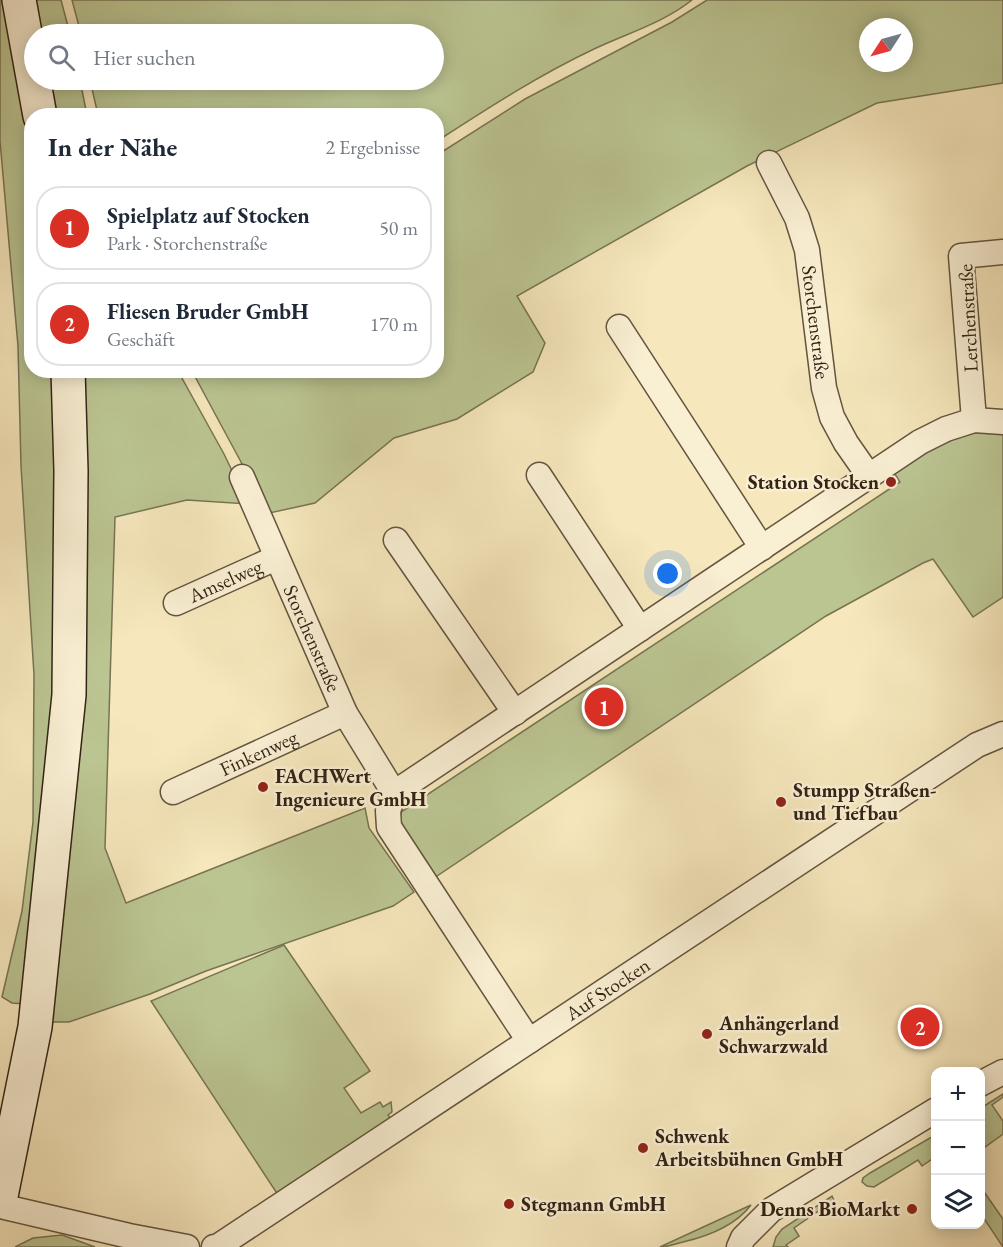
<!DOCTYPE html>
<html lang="de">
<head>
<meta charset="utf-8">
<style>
	body { margin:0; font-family:"EB Garamond",serif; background:#f6f6f7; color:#1f2937 }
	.controls { position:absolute; right:18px; bottom:18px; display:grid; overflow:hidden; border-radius:12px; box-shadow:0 3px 15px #0003 }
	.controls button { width:54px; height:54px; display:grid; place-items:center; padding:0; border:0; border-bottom:2px solid #e0e1e3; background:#fff; color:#1f2937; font:30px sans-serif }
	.compass { position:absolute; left:859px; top:18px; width:54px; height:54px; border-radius:50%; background:#fff; box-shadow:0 3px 15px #0003; rotate:234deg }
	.you { position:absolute; left:668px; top:574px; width:21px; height:21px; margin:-15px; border:4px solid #fff; border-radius:50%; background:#1a73e8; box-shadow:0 0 0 9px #1a73e833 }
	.badge { display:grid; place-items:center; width:39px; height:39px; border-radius:50%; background:#d93025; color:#fff; font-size:20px; font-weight:700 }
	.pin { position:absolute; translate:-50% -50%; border:3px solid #fff; box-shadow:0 2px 6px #0006 }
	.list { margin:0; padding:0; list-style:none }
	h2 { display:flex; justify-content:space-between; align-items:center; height:78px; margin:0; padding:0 24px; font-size:26px }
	h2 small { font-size:20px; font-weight:400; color:#747a83 }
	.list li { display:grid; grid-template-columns:39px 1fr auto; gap:18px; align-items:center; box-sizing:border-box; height:84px; margin:0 12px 12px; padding:0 12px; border:2px solid #e0e1e3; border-radius:24px }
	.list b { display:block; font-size:22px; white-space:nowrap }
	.list p { margin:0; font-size:20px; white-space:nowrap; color:#747a83 }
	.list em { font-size:20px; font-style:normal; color:#747a83 }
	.icon { flex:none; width:33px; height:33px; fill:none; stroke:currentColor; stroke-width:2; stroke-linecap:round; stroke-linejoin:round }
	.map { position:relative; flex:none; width:1003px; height:1247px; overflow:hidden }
	.search { position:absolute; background:#fff; box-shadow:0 3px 15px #0003; left:24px; top:24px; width:420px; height:66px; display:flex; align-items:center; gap:15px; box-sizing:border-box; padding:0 21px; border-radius:33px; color:#747a83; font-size:22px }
	.panel { position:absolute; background:#fff; box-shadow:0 3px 15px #0003; left:24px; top:108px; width:420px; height:270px; border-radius:24px }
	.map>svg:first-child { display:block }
	.green { fill:#bbc592; stroke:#777454; stroke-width:1.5; fill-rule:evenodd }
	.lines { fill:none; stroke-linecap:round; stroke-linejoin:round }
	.street-casing { stroke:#64543f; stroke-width:27 }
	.secondary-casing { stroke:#332315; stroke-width:36 }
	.street { stroke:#f9efd3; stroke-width:24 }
	.secondary { stroke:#f9efd3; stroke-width:33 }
	.poi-dot { fill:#8f2418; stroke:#f9efd3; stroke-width:2 }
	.labels { text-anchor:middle; stroke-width:5; stroke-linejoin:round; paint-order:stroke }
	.street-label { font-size:20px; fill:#332315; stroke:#f9efd3 }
	.poi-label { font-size:20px; font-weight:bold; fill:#332315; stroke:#f9efd3; text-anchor:start }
</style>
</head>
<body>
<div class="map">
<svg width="1003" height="1247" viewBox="0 0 1003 1247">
	<rect width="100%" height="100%" fill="#f6e7bc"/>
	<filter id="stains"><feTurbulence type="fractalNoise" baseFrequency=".00333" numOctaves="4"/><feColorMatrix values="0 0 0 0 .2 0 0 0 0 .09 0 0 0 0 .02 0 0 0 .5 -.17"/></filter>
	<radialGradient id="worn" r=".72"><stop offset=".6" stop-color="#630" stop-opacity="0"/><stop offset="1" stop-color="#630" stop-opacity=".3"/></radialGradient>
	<g class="green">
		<path d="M0,0H10L32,116V370L64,371L66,719L24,1004L12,1003L2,997L22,911L33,822L34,675L21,466L18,346L0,141Z"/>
		<path d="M30,0H61L70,34H38Z"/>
		<path d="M72,0H692C663,23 628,33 594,49C539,75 488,108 437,141L436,116L98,115L90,80H434V34H81Z"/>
		<path d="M707,0H1003V83L877,103L747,166L517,296L545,343L533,372L457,419L394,438L315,503L265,514L241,462L192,371L436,370L437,155L525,99L672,22ZM868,27H904V63H868Z"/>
		<path d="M45,80H80L87,115H51Z"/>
		<path d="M79,371H178L224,454L248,504L187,500L115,517L105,848L126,903L365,808L369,828L414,892L393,906L206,971L150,994L69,1022H52Z"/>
		<path d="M984,430L1003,432V597L973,617L933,559L923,563L826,616L434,878L399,826L401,812L900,482L893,471L940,438Z"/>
		<path d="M284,945L370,1071L344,1088L361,1113L380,1102L383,1107L391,1102L392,1112L388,1115L392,1121L278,1195L151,1001Z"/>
		<path d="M1003,1094V1097L992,1105L1003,1121V1134L981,1150V1108Z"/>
		<path d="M935,1135V1157L922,1166L918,1160L874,1187L867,1186L862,1182L863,1178L870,1173Z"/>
		<path d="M980,1186L1003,1219V1247L981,1214Z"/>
		<path d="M832,1196L835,1202L833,1211L830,1213L826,1206L794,1228L799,1236L786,1245L788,1247H773L776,1237L782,1229Z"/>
		<path d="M751,1205C735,1226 709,1236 683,1242C674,1244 668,1247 660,1247Z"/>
		<path d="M62,1235L95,1247H15L33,1238Z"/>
	</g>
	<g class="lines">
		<g class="street-casing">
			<g id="street">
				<path id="s1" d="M769,163L797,218L807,250L824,388L832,417L846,443L869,476"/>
				<path d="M619,327L762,548"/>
				<path d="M974,420L961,256L1003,252"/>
				<path d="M539,475L640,629"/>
				<path id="s2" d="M242,477L345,713L394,793"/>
				<path d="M396,540L515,713"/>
				<path id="s3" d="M176,603L276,558"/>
				<path id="s4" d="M173,792L345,713"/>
				<path d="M529,1041L389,827L388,811L394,793L920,442L946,429L974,420L1003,422"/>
				<path d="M980,1084L1003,1072"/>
				<path d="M0,1206L129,1236L187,1247"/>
				<path id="s5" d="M214,1247H217L977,745L1003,734"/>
				<path d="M739,1247L743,1238L771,1210L936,1110"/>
			</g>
		</g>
		<g class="secondary-casing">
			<g id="secondary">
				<path d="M19,0L40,116"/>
				<path d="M0,1201L35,1027L69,695L71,471L68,370"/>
			</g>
		</g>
		<use href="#street" class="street"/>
		<use href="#secondary" class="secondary"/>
	</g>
	<g class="poi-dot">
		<circle cx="891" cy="482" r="6"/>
		<circle cx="263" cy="787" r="6"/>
		<circle cx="781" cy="802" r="6"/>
		<circle cx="707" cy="1034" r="6"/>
		<circle cx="643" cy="1148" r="6"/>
		<circle cx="509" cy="1204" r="6"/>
		<circle cx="912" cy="1209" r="6"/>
	</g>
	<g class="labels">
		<g class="street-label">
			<text transform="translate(968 318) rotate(-93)" y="7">Lerchenstraße</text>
			<text dy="7" stroke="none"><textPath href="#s1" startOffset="168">Storchenstraße</textPath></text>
			<text dy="7" stroke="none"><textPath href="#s3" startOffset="54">Amselweg</textPath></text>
			<text dy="7" stroke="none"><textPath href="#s2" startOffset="176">Storchenstraße</textPath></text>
			<text dy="7" stroke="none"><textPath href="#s4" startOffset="94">Finkenweg</textPath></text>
			<text dy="7" stroke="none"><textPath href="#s5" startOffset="471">Auf Stocken</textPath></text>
		</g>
		<g class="poi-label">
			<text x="879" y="489" text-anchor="end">Station Stocken</text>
			<text x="275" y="783">FACHWert<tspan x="275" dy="23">Ingenieure GmbH</tspan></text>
			<text x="793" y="797">Stumpp Straßen-<tspan x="793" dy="23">und Tiefbau</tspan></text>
			<text x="719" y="1030">Anhängerland<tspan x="719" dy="23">Schwarzwald</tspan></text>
			<text x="655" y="1143">Schwenk<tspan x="655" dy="23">Arbeitsbühnen GmbH</tspan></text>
			<text x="521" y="1211">Stegmann GmbH</text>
			<text x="900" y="1216" text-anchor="end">Denns BioMarkt</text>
		</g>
	</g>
	<rect width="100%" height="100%" filter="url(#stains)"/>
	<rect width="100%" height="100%" fill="url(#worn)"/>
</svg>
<div class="controls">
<button>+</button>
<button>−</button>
<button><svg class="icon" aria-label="layers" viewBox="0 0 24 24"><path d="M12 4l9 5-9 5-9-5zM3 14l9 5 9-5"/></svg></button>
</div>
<svg class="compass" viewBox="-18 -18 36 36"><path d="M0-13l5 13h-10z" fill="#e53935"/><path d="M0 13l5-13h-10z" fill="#747a83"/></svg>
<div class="you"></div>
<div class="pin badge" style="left:604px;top:707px">1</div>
<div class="pin badge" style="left:920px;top:1027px">2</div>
<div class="search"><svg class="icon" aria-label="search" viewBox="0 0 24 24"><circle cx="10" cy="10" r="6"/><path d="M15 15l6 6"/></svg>Hier suchen</div>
<section class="panel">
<h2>In der Nähe<small>2 Ergebnisse</small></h2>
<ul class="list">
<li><span class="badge">1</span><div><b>Spielplatz auf Stocken</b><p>Park · Storchenstraße</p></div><em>50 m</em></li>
<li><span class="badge">2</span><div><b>Fliesen Bruder GmbH</b><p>Geschäft</p></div><em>170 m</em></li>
</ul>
</section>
</div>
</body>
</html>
